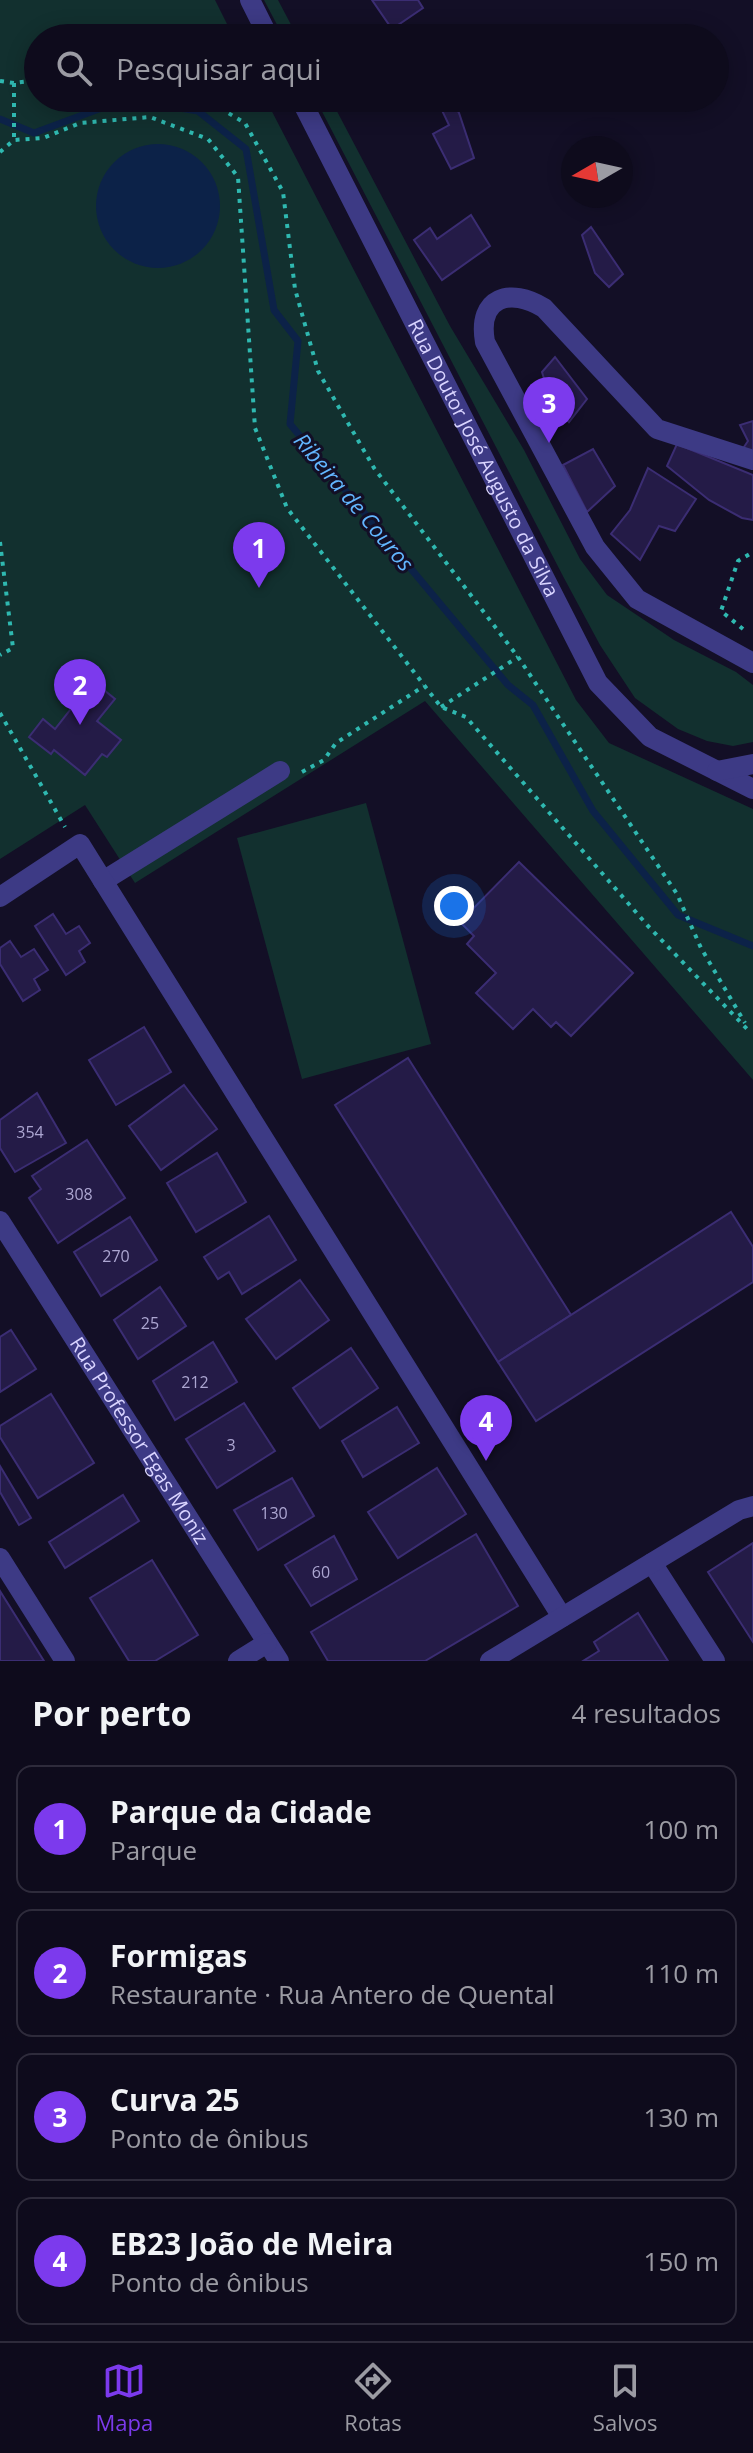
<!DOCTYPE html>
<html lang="pt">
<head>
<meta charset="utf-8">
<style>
	body { margin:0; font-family:"Open Sans",sans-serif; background:#171425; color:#f1f3f6 }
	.compass { position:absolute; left:561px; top:136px; width:72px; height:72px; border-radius:50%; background:#0e0b1c; box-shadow:0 4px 20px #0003; rotate:261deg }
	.you { position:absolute; left:454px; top:906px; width:28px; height:28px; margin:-20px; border:6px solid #fff; border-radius:50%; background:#1a73e8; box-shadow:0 0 0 12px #1a73e833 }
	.badge { display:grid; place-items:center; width:52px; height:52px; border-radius:50%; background:#7c3aed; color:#fff; font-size:26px; font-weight:700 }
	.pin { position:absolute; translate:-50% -66px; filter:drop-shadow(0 2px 4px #0008) }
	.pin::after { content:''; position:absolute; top:42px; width:28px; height:24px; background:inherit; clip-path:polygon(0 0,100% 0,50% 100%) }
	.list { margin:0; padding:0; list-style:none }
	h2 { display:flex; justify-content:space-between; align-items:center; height:104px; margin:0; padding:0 32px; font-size:34px }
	h2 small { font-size:26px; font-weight:400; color:#9b9ba3 }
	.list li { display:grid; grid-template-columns:52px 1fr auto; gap:24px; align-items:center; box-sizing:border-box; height:128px; margin:0 16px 16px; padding:0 16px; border:2px solid #2e2b3b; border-radius:16px }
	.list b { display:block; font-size:30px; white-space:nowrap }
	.list p { margin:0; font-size:26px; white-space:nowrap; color:#9b9ba3 }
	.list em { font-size:26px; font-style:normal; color:#9b9ba3 }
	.icon { flex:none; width:44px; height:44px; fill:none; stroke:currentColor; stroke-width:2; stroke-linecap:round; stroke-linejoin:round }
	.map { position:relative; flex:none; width:753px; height:1661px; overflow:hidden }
	.search { position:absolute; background:#0e0b1c; box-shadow:0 4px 20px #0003; left:24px; right:24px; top:24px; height:88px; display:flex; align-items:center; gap:20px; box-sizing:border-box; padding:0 28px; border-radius:44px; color:#9b9ba3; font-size:30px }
	.sheet { height:680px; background:#0e0b1c }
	nav { display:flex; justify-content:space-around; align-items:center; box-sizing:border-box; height:112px; border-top:2px solid #2e2b3b; background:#0e0b1c; font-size:22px; color:#9b9ba3 }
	nav a { display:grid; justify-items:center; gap:4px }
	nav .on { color:#7c3aed }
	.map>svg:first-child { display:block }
	.green { fill:#12302f }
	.water { fill:#0c2248 }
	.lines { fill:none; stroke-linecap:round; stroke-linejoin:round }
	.stream { stroke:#0c2248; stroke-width:7 }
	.building { fill:#241b47; stroke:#3b2d73; stroke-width:2 }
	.path { stroke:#2fb8b0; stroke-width:4; stroke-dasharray:4 6; stroke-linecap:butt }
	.minor { stroke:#3d3a85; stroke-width:20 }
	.labels { text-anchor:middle; stroke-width:6; stroke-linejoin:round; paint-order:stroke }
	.number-label { font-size:16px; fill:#aca6d1 }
	.street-label { font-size:20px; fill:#d9d4ff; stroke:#130f26 }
	.water-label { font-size:22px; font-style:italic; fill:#62b6ff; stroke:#130f26 }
</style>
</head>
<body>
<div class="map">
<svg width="753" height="1661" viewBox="0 0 753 1661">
	<rect width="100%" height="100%" fill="#130f26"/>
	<g class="green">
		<path d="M0,0H215L234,38H38V98H265L576,700L609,743L753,809V1080L425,701L135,883L85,805L0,859Z"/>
		<path d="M264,0H278L298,38H284Z"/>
		<path d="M315,98H330L450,326L524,450L580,559L607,595L674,640L736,672L753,685V742L733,746L707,741L678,729L635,698L600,645L564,578Z"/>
		<path d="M366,803L431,1044L302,1079L237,838Z"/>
	</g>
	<circle class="water" cx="158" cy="206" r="62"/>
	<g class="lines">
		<path class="stream" d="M0,119L34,133L126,99L198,111L246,149L274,310L298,341L290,424L508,685L533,705L593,811L678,915L753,946"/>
	</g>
	<g class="building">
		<path d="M372,0H418L423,8L392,29Z"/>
		<path d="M445,98H450L459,113L474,158L451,169L433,134L449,125L439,104Z"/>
		<path d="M471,215L490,246L442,280L414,240L430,228L437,239Z"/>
		<path d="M591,227L623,274L609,287L595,273L582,235Z"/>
		<path d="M555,357L587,399L569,422L549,395L542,372Z"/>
		<path d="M753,421V452L742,450L748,441L740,425Z"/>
		<path d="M677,444L753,475V520L742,518L709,500L667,466Z"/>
		<path d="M593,449L615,486L587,512L563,465Z"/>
		<path d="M648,468L696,499L675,531L659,526L640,560L611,534L630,510Z"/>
		<path d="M93,681L115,699L97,721L121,740L107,757L102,754L85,775L54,750L51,754L29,737L43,719L55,729Z"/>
		<path d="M519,862L633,973L571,1036L556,1022L551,1027L533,1009L513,1029L476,993L496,973L467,944L474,936L460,922Z"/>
		<path d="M53,914L66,934L79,926L90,943L79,951L85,962L66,975L35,926Z"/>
		<path d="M10,941L21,957L34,949L48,970L34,979L40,990L23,1001L0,964V948Z"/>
		<path d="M144,1027L171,1072L116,1105L89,1060Z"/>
		<path d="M408,1058L571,1315L498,1362L335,1105Z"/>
		<path d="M184,1085L217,1129L161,1170L129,1126Z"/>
		<path d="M37,1093L66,1143L15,1172L0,1148V1120Z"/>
		<path d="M87,1140L125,1198L58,1243L29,1198L41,1189L32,1176Z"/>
		<path d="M217,1153L246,1202L196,1232L167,1183Z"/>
		<path d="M731,1212L753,1247V1282L536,1421L498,1362Z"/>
		<path d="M269,1216L296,1260L242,1294L229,1272L218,1279L204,1257Z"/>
		<path d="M130,1217L157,1260L101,1296L74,1252Z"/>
		<path d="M300,1280L329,1320L276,1359L246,1319Z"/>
		<path d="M160,1287L186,1326L138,1359L114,1320Z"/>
		<path d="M11,1330L36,1369L0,1392V1337Z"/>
		<path d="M213,1342L237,1382L175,1420L153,1381Z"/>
		<path d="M351,1348L378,1388L320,1428L293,1388Z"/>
		<path d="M51,1394L94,1463L38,1498L0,1437V1426Z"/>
		<path d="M244,1403L275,1451L217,1488L186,1439Z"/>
		<path d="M397,1407L419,1443L363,1477L342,1441Z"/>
		<path d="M0,1466L31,1518L19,1525L0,1492Z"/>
		<path d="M437,1468L466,1514L398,1558L368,1512Z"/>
		<path d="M292,1478L314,1516L258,1550L234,1510Z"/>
		<path d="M123,1495L139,1521L65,1568L49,1542Z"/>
		<path d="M476,1534L518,1606L425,1661H328L311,1632Z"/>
		<path d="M334,1536L357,1579L311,1606L285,1565Z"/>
		<path d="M753,1543V1642L708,1572Z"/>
		<path d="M152,1560L198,1635L155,1661H129L90,1598Z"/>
		<path d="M0,1591L44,1661H0Z"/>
		<path d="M638,1613L668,1661H583L599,1651L594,1642Z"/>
	</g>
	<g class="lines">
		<g class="path">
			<path d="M0,81L14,83L38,80"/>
			<path d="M14,83V140"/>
			<path d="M203,98L245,123L283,192L295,289L318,371L374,468L518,657L677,894L701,948L745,1023"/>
			<path d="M0,152L14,140L43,138L80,123L150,117L208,139L238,177L255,428L287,508L441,707L466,717L648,926L749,1031"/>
			<path d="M0,542L13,648L0,655"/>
			<path d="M743,629L721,611L738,561L753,552"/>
			<path d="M441,707L518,657"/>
			<path d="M0,713L65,827"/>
			<path d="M302,772L324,760L336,743L424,686"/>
		</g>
		<g class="minor">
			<path d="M250,0L269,38"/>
			<path id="s1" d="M300,98L598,683L650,737L753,789"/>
			<path d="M753,460L657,429L544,308C510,287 477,297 485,342L595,547L637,599L753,663"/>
			<path d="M717,771L753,764"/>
			<path d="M103,881L280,771"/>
			<path d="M0,897L80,844L562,1617"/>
			<path id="s2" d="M0,1221L279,1661"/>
			<path d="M0,1558L65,1661"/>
			<path d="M652,1563L715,1661"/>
			<path d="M238,1661L267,1643"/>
			<path d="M490,1661L739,1510L753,1506"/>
		</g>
	</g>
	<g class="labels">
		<g class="number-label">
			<text x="30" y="1138">354</text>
			<text x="79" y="1200">308</text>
			<text x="116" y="1262">270</text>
			<text x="150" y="1329">25</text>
			<text x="195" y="1388">212</text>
			<text x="231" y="1451">3</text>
			<text x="274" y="1519">130</text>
			<text x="321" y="1578">60</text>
		</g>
		<g class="street-label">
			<text dy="7" stroke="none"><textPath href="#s1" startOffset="404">Rua Doutor José Augusto da Silva</textPath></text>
			<text dy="7" stroke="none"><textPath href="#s2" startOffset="260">Rua Professor Egas Moniz</textPath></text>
		</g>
		<g class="water-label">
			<text transform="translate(354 502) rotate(50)" y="8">Ribeira de Couros</text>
		</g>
	</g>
</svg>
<svg class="compass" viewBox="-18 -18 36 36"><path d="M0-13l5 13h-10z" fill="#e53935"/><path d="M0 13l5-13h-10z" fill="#9b9ba3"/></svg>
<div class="you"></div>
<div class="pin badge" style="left:259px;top:588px">1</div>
<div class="pin badge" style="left:80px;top:725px">2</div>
<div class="pin badge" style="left:549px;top:443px">3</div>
<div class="pin badge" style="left:486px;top:1461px">4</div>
<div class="search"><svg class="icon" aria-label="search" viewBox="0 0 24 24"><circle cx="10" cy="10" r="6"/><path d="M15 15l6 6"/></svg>Pesquisar aqui</div>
</div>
<section class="sheet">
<h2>Por perto<small>4 resultados</small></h2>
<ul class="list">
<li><span class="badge">1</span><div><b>Parque da Cidade</b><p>Parque</p></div><em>100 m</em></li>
<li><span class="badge">2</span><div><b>Formigas</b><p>Restaurante · Rua Antero de Quental</p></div><em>110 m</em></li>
<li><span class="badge">3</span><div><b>Curva 25</b><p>Ponto de ônibus</p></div><em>130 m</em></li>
<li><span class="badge">4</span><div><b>EB23 João de Meira</b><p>Ponto de ônibus</p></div><em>150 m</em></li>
</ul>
</section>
<nav>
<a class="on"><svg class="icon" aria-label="map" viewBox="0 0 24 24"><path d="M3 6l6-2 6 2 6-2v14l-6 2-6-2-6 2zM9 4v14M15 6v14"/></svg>Mapa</a>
<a><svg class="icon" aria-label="directions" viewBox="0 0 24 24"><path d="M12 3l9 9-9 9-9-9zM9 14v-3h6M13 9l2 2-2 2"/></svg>Rotas</a>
<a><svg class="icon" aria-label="saved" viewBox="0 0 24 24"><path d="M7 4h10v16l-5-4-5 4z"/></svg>Salvos</a>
</nav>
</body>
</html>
